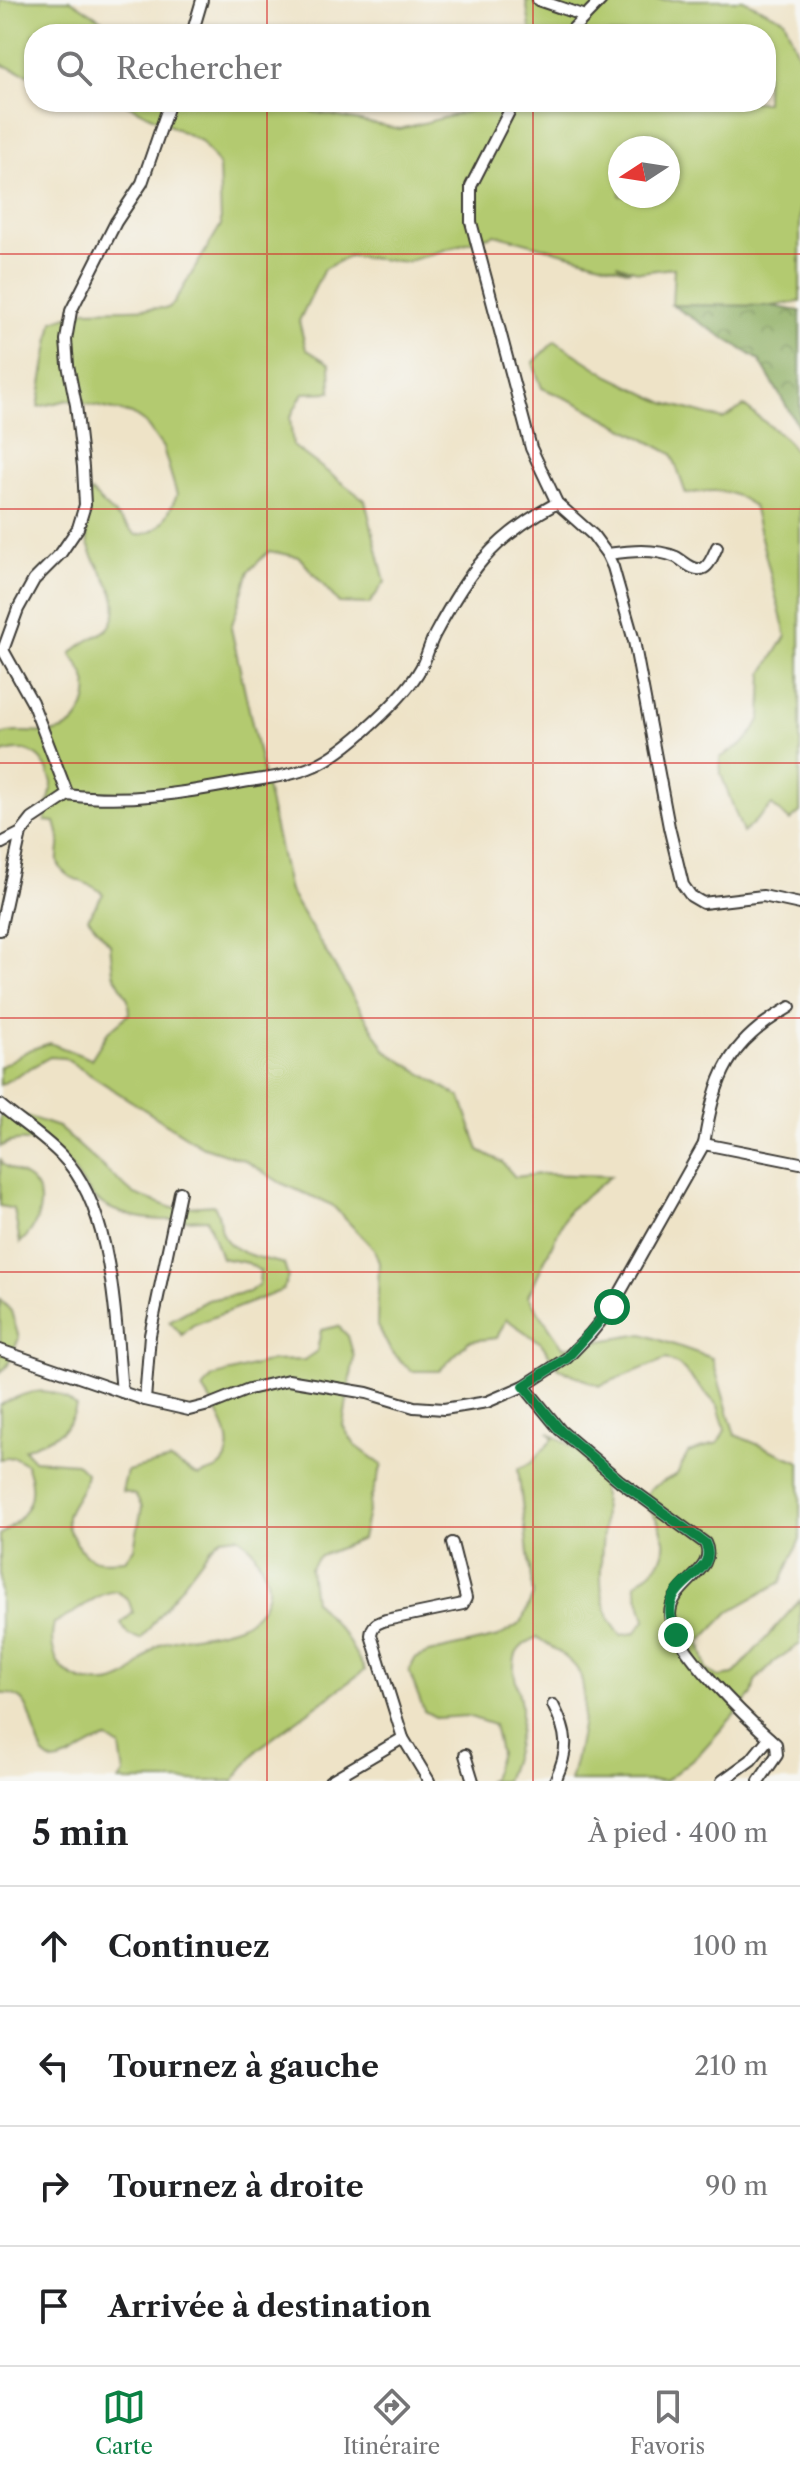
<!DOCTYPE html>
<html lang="fr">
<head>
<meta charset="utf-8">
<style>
	body { margin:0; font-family:"Libre Caslon Text",serif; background:#f6f6f6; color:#202124 }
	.compass { position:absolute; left:608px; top:136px; width:72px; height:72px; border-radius:50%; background:#fff; box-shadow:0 2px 6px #0004; rotate:258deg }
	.stop { position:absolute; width:24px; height:24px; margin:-18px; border:6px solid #0b8043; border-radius:50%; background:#fff }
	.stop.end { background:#0b8043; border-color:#fff; box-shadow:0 2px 8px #0008 }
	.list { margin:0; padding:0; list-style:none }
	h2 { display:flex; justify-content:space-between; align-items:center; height:104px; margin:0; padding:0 32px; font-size:34px }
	h2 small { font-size:26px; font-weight:400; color:#757577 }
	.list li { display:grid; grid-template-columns:52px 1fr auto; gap:24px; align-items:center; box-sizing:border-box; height:120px; padding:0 32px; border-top:2px solid #e0e0e0 }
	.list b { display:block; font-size:30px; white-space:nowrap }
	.list em { font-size:26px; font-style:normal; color:#757577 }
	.icon { flex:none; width:44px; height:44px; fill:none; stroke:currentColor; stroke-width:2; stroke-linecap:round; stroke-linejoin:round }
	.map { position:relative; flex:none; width:800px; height:1781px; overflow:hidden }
	.search { position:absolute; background:#fff; box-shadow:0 2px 6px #0004; left:24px; right:24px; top:24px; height:88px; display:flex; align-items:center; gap:20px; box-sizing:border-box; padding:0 28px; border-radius:32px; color:#757577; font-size:30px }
	.sheet { height:584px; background:#fff }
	nav { display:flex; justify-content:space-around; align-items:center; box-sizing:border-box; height:112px; border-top:2px solid #e0e0e0; background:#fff; font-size:22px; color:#757577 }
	nav a { display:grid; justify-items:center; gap:4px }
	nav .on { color:#0b8043 }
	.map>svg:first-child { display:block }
	.grass { fill:#b3ca6f; stroke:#687346; stroke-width:2; fill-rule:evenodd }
	.forest { fill:url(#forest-crowns); stroke:#55653f; stroke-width:2 }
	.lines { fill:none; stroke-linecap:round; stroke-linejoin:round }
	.minor-casing { stroke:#3c3a36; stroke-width:14 }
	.minor { stroke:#fff; stroke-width:10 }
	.route { stroke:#0b8043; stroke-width:10 }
	.grid { fill:none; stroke:#d62828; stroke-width:2; stroke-opacity:0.55 }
</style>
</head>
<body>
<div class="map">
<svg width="800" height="1781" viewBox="0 0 800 1781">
	<defs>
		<pattern id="forest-crowns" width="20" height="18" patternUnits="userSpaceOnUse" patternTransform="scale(2)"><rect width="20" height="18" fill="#8eae62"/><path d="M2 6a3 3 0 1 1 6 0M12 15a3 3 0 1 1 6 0" fill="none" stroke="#738d50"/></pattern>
	</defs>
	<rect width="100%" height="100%" fill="#f6f6f2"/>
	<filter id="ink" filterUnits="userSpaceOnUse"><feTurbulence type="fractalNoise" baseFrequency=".0125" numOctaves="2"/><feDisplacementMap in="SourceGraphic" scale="16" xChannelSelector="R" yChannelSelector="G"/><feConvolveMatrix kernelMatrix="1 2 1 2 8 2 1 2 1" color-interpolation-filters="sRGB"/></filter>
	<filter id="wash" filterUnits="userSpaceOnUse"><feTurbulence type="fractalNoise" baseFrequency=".006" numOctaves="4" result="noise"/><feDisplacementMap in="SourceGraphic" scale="32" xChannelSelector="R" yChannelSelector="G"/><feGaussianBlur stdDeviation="1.8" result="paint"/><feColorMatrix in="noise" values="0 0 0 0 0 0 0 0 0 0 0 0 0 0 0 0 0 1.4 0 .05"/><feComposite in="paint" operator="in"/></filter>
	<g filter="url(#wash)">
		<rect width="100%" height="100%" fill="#eee3c7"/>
		<g class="grass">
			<path d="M0,0H71L123,34H34V77L0,64Z"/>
			<path d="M526,0H743L784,19L800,58V302L771,306L672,305L674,268L640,272L617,264L630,271L495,234L406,262L349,256L324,269L299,321L306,349L330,364L331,392L303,393L290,418L293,446L365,500L385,582L369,604L339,603L299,557L269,551L249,571L231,628L289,891L386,1051L461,1098L479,1150L502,1162L515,1177L540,1174L611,1176L568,1211L528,1296L563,1347L643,1334L712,1358L735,1435L800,1462V1539L781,1582L730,1611L700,1642L707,1670L719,1677L733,1675L800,1600V1644L775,1661L755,1681L752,1695L700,1753L665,1781H570C577,1753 593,1695 577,1669C569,1657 549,1646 537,1637C528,1642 517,1647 515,1658C511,1674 520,1691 521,1707C522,1733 514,1757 505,1781H487L491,1779L500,1753L494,1725L467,1716L437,1718L424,1711L409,1671L415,1659L428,1653L498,1637L521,1623L533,1595L518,1469L532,1462L554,1438L548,1432C560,1440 575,1447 585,1456C630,1499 574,1584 621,1635L635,1633L645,1620L635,1584C642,1578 651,1573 656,1566C674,1544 659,1519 643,1501L651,1488L677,1474L688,1453L718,1443L725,1430L718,1406L679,1365L666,1359L599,1386L558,1368L541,1343L506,1319L497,1338L469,1341L439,1371H411L390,1350L377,1324L379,1263L374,1249L332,1205L281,1183L244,1160L201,1146L64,1058L50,1057L0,1085V1067L29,1050L50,1043L91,1059L108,1032L129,1014L128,999L113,973L110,944L88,918L103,894C92,880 61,882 58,861C57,855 60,848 59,841C59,835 57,829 55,822L45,821C45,808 52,795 52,783C52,781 48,773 48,771C38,749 21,746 0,754V735C31,724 66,749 84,707C93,686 83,671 71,654C84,638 104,636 110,626C127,598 101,576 91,552C84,536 83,508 91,492L136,535C163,533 166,517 177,495L163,448L145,423L132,414L68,400L38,407L53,321L85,310L168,308L174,303L221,225L219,166L201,141L122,102H263L400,129L505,102H766V34H531ZM620,148H668V196H620Z"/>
			<path d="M555,341L609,376L665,403L723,419L744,406L785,438L800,458V812L790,821L772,805L743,833L721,774L720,758L744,743L754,731L761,718L763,673L786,636L753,506C730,488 714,489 686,494L672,454L579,404L542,388L533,363Z"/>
			<path d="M14,1112L58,1127L132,1193L172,1208L214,1205C223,1220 217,1224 222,1234C233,1255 263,1258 284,1264L288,1277L283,1290L193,1325L182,1335L169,1321L207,1300L249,1292L259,1284L260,1271L248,1263L221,1258L207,1219C174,1220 144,1223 114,1210C86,1199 81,1176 63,1157C49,1142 17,1135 0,1147V1117Z"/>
			<path d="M0,1158L2,1164C11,1169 22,1174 30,1180C50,1199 37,1228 20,1243L14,1209L0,1206Z"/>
			<path d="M0,1299L11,1311L19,1338L8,1365L0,1373Z"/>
			<path d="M338,1326L348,1336L354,1357L343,1426L355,1445L382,1465L371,1498L362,1539L318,1557L310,1569L314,1601L344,1634L365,1670L258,1749L233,1781H119L124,1774L120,1747L108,1739C87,1743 75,1760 53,1762C50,1759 45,1757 43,1753C30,1733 36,1690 0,1694V1535C28,1514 39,1498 26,1464L14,1457L0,1459V1405C29,1390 50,1383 76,1407C69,1435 47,1439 24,1449L34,1460L76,1463L86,1473C83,1493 74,1498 68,1513C65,1522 68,1530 73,1537C88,1565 96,1561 125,1560L134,1548L142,1507L135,1495L122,1491L127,1471L170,1460L199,1476C204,1473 212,1472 217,1469C245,1450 215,1408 203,1389L212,1377L270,1361L304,1360L317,1351L321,1330ZM237,1536C253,1545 257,1557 265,1574C275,1595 259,1618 238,1626C214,1636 185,1634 161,1644C148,1649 141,1666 130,1674C112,1688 79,1686 63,1669C52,1657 50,1638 54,1623C77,1615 92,1594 116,1591L128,1599L133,1613L121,1623L128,1635L141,1639L209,1550L221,1538Z"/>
		</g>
		<path class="forest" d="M672,305L771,306L800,311V429L759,360Z"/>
	</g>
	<g filter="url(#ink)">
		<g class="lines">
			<g class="minor-casing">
				<g id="minor">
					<path d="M538,0L585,16"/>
					<path d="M192,34L202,0"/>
					<path d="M568,34L601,0"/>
					<path d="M514,102L471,186V222L531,448L557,503L593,535L607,554L613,567L634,641L669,827L683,885L691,896L703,903L763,896L800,904"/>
					<path d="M607,554C630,551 654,548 676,557C684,561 694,573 704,568C710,565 714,553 717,547"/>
					<path d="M0,650H3L32,702L68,795C127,803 184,793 243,782C267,778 292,776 314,766C345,753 405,697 421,668C427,657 429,645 435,634C468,572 493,537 557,503"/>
					<path d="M3,650L18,609L34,580L61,553L78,528L85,505L83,467L76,405L68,365L66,340L71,311L116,222L142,183L170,102"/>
					<path d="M0,844L21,833"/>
					<path d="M0,930L21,833L32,819L68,795"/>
					<path d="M0,1105C20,1122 44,1137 62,1156C114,1208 115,1322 122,1392"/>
					<path d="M704,1144C715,1076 728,1042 790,1007"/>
					<path d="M0,1350L145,1400L189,1410L209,1405L249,1389L288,1380L367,1393L414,1407L444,1409L487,1402L524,1386L567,1358L591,1333L612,1307L704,1144L800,1163"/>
					<path d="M524,1386L560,1430L620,1481L705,1543C719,1571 670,1583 670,1615C671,1647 751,1722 776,1744L777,1755L759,1781"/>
					<path d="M145,1400L150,1335L180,1192"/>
					<path d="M553,1705C569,1735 569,1750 555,1781"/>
					<path d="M465,1755L473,1781"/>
					<path d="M330,1781L403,1738"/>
					<path d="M429,1781L403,1738L371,1635C372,1625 377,1623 386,1620L463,1604L466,1598L452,1543"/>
					<path d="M722,1781L751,1760L769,1738"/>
				</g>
			</g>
			<use href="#minor" class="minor"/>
		</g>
	</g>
	<g class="lines" filter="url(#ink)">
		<path class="route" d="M612,1307L567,1358L524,1386L560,1430L620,1481L705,1543C718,1569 682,1577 673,1598C667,1610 672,1623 676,1635"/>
	</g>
	<path class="grid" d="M267,0V34M533,0V34M267,102V1781M533,102V1781M0,254H800M0,509H800M0,763H800M0,1018H800M0,1272H800M0,1527H800"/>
</svg>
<svg class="compass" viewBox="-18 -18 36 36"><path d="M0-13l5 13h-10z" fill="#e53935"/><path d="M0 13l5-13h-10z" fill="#757577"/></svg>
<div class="stop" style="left:612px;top:1307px"></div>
<div class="stop end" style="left:676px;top:1635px"></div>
<div class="search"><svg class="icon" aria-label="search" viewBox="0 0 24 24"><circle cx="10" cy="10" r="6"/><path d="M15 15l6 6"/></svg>Rechercher</div>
</div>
<section class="sheet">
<h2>5 min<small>À pied · 400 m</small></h2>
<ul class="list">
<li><svg class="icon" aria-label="ahead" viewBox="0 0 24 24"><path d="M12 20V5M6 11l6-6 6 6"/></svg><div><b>Continuez</b></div><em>100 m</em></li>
<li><svg class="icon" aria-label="left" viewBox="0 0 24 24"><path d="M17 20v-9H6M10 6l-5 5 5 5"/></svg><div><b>Tournez à gauche</b></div><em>210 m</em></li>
<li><svg class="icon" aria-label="right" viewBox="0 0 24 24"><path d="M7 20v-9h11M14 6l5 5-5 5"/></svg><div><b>Tournez à droite</b></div><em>90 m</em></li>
<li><svg class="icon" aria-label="arrive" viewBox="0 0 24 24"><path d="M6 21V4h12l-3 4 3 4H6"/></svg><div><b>Arrivée à destination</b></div></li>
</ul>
</section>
<nav>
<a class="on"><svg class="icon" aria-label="map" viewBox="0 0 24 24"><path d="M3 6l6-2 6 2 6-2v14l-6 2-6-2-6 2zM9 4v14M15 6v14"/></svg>Carte</a>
<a><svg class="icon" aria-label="directions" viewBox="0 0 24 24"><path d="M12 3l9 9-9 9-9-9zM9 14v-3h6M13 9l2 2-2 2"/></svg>Itinéraire</a>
<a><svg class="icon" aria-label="saved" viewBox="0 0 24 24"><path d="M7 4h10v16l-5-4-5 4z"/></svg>Favoris</a>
</nav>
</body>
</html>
